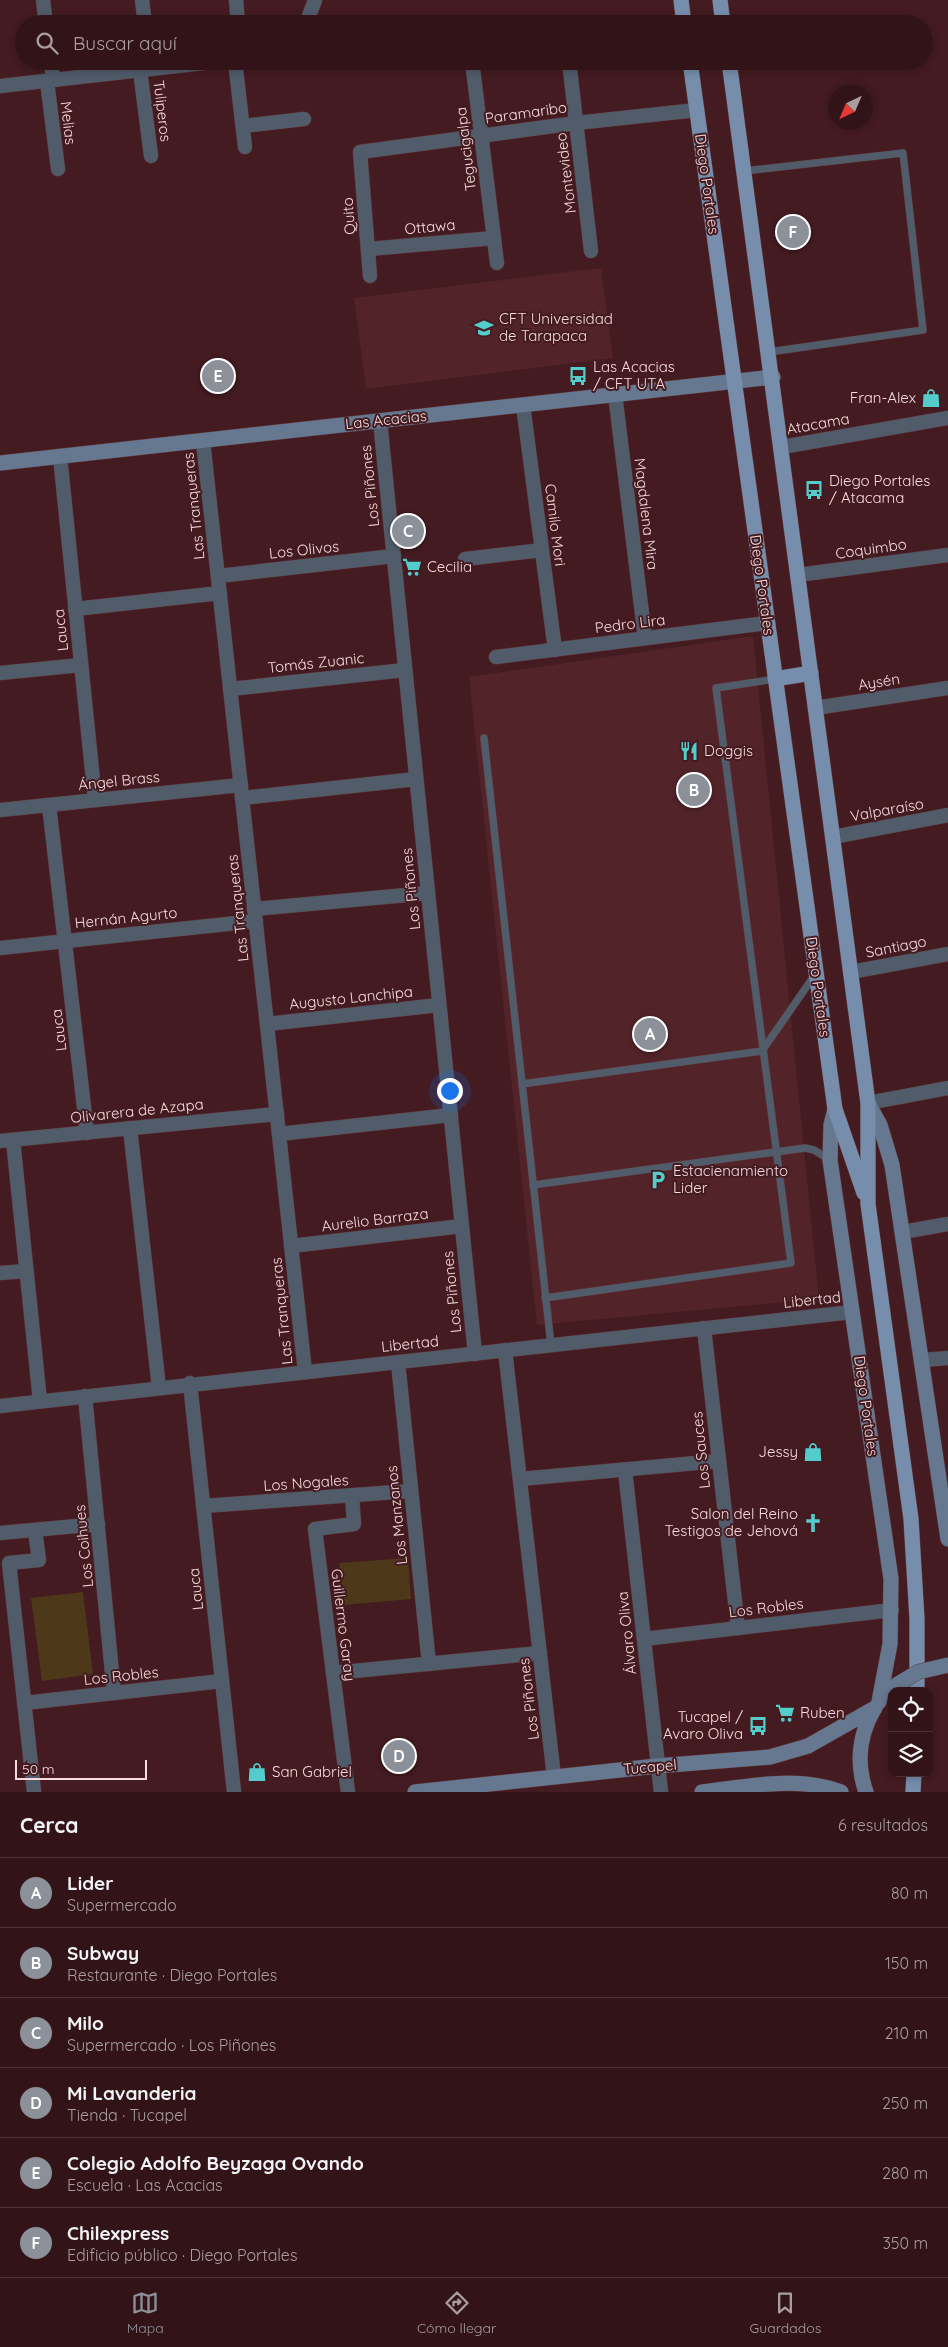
<!DOCTYPE html>
<html lang="es">
<head>
<meta charset="utf-8">
<style>
	body { margin:0; font-family:Quicksand,sans-serif; background:#3d2125; color:#f1f3f6 }
	.controls { position:absolute; right:15px; bottom:15px; display:grid; overflow:hidden; border-radius:10px; box-shadow:0 2px 8px #0003 }
	.controls button { width:45px; height:45px; display:grid; place-items:center; padding:0; border:0; border-bottom:1px solid #4d3337; background:#321418; color:#f1f3f6; font:25px sans-serif }
	.compass { position:absolute; left:828px; top:85px; width:45px; height:45px; border-radius:50%; background:#321418; box-shadow:0 2px 8px #0003; rotate:224deg }
	.scale { position:absolute; left:15px; bottom:12px; width:132px; box-sizing:border-box; padding-left:5px; border:2px solid #f6dadc; border-top:0; font-size:14px; line-height:18px; white-space:nowrap; color:#f6dadc; -webkit-text-stroke:4px #431b20; paint-order:stroke }
	.you { position:absolute; left:449px; top:1090px; width:18px; height:18px; margin:-12px; border:4px solid #fff; border-radius:50%; background:#1a73e8; box-shadow:0 0 0 8px #1a73e833 }
	.badge { display:grid; place-items:center; width:32px; height:32px; border-radius:50%; background:#8c9099; color:#fff; font-size:16px; font-weight:700 }
	.pin { position:absolute; translate:-50% -50%; border:2px solid #fff; box-shadow:0 1px 5px #0006 }
	.list { margin:0; padding:0; list-style:none }
	h2 { display:flex; justify-content:space-between; align-items:center; height:65px; margin:0; padding:0 20px; font-size:21px }
	h2 small { font-size:16px; font-weight:400; color:#a89ea2 }
	.list li { display:grid; grid-template-columns:32px 1fr auto; gap:15px; align-items:center; box-sizing:border-box; height:70px; padding:0 20px; border-top:1px solid #4d3337 }
	.list b { display:block; font-size:19px; white-space:nowrap }
	.list p { margin:0; font-size:16px; white-space:nowrap; color:#a89ea2 }
	.list em { font-size:16px; font-style:normal; color:#a89ea2 }
	.icon { flex:none; width:28px; height:28px; fill:none; stroke:currentColor; stroke-width:2; stroke-linecap:round; stroke-linejoin:round }
	.map { position:relative; flex:none; width:948px; height:1792px; overflow:hidden }
	.search { position:absolute; background:#321418; box-shadow:0 2px 8px #0003; left:15px; right:15px; top:15px; height:55px; display:flex; align-items:center; gap:12px; box-sizing:border-box; padding:0 18px; border-radius:28px; color:#a89ea2; font-size:19px }
	.sheet { height:485px; background:#321418 }
	nav { display:flex; justify-content:space-around; align-items:center; box-sizing:border-box; height:70px; border-top:1px solid #4d3337; background:#321418; font-size:14px; color:#a89ea2 }
	nav a { display:grid; justify-items:center; gap:2px }
	nav .on { color:#8c9099 }
	.map>svg:first-child { display:block }
	.built { fill:#52242a }
	.green { fill:#4d381a }
	.lines { fill:none; stroke-linecap:round; stroke-linejoin:round }
	.lane-casing { stroke:#603a3e; stroke-width:8 }
	.street-casing { stroke:#603a3e; stroke-width:15 }
	.secondary-casing { stroke:#603a3e; stroke-width:16 }
	.primary-casing { stroke:#603a3e; stroke-width:16 }
	.lane { stroke:#515c6b; stroke-width:7 }
	.street { stroke:#515c6b; stroke-width:14 }
	.secondary { stroke:#66788f; stroke-width:15 }
	.primary { stroke:#768eab; stroke-width:15 }
	.secondary-bridge-casing { stroke:#603a3e; stroke-width:16; stroke-linecap:butt }
	.secondary-bridge { stroke:#66788f; stroke-width:15 }
	.labels { text-anchor:middle; stroke-width:4; stroke-linejoin:round; paint-order:stroke }
	.street-label { font-size:15px; fill:#f6dadc; stroke:#431b20 }
	.poi-label { font-size:15px; fill:#f6dadc; stroke:#431b20; text-anchor:start }
</style>
</head>
<body>
<div class="map">
<svg width="948" height="1792" viewBox="0 0 948 1792">
	<rect width="100%" height="100%" fill="#431b20"/>
	<g class="built">
		<path d="M601,268L613,358L366,389L354,298Z"/>
		<path d="M753,636L819,1299L537,1325L469,677Z"/>
	</g>
	<g class="green">
		<path d="M408,1558L411,1599L343,1605L339,1563Z"/>
		<path d="M83,1592L93,1674L42,1681L31,1598Z"/>
	</g>
	<g class="lines">
		<g class="lane-casing">
			<g id="lane">
				<path d="M744,171L903,153L923,330L769,352"/>
				<path d="M484,738L551,1345"/>
				<path d="M522,1084L762,1051L814,976"/>
				<path d="M533,1185L805,1148L814,1150L830,1160"/>
				<path d="M545,1298L791,1263L716,688L775,679"/>
			</g>
		</g>
		<g class="street-casing">
			<g id="street">
				<path d="M43,0L46,24"/>
				<path d="M142,0L145,24"/>
				<path d="M236,0L238,24"/>
				<path d="M306,24L315,0"/>
				<path d="M51,61L53,80"/>
				<path d="M235,61L245,147"/>
				<path d="M472,61L497,263"/>
				<path d="M569,61L591,251"/>
				<path d="M140,70L151,156"/>
				<path d="M47,81L58,169"/>
				<path d="M0,86L221,61"/>
				<path d="M243,126L304,119"/>
				<path d="M369,249L494,238"/>
				<path d="M370,276L360,152L576,123L697,110"/>
				<path d="M615,394L645,638"/>
				<path d="M523,405L555,650"/>
				<path d="M380,421L475,1354"/>
				<path d="M203,441L305,1372"/>
				<path d="M782,447L948,418"/>
				<path d="M60,456L95,800"/>
				<path d="M465,559L542,550"/>
				<path d="M798,575L948,555"/>
				<path d="M218,576L394,556"/>
				<path d="M75,609L220,593"/>
				<path d="M496,657L767,623"/>
				<path d="M0,673L81,665"/>
				<path d="M230,689L405,670"/>
				<path d="M815,708L948,688"/>
				<path d="M242,798L416,779"/>
				<path d="M49,805L87,1133"/>
				<path d="M0,810L241,785"/>
				<path d="M833,837L948,815"/>
				<path d="M254,909L428,893"/>
				<path d="M0,948L256,921"/>
				<path d="M851,972L948,954"/>
				<path d="M267,1024L439,1005"/>
				<path d="M868,1103L948,1088"/>
				<path d="M130,1128L159,1388"/>
				<path d="M279,1134L451,1115"/>
				<path d="M13,1140L40,1401"/>
				<path d="M0,1141L277,1114"/>
				<path d="M903,1232L948,1224"/>
				<path d="M291,1246L462,1226"/>
				<path d="M0,1273L26,1271"/>
				<path d="M704,1328L738,1628"/>
				<path d="M505,1350L554,1777"/>
				<path d="M923,1360L948,1358"/>
				<path d="M398,1362L429,1664"/>
				<path d="M190,1383L234,1792"/>
				<path d="M85,1396L114,1693"/>
				<path d="M0,1406L852,1312"/>
				<path d="M625,1470L661,1792"/>
				<path d="M520,1479L718,1461"/>
				<path d="M203,1506L410,1491"/>
				<path d="M0,1533L98,1524"/>
				<path d="M644,1639L892,1610"/>
				<path d="M333,1673L540,1653"/>
				<path d="M24,1703L222,1681"/>
				<path d="M34,1792L9,1563L39,1560L35,1530"/>
				<path d="M348,1792L315,1529L354,1524L352,1496"/>
			</g>
		</g>
		<g class="secondary-casing">
			<g id="secondary">
				<path d="M0,463L773,377"/>
				<path d="M868,1103L880,1125L892,1165L948,1539"/>
				<path d="M835,1109L831,1125L830,1160L891,1579L890,1644L879,1702"/>
				<path d="M415,1792L657,1766L770,1757L808,1746L875,1708"/>
				<path d="M702,1792C747,1787 797,1775 841,1792"/>
				<path d="M866,1792C856,1764 859,1735 874,1709"/>
			</g>
		</g>
		<g class="primary-casing">
			<g id="primary">
				<path d="M681,0L684,24"/>
				<path d="M720,0L723,24"/>
				<path d="M690,61L835,1109L864,1193"/>
				<path d="M729,61L868,1103V1204L911,1519L917,1619V1691"/>
				<path d="M775,679L811,673"/>
				<path d="M913,1792L914,1773"/>
			</g>
		</g>
		<use href="#lane" class="lane"/>
		<use href="#street" class="street"/>
		<use href="#secondary" class="secondary"/>
		<use href="#primary" class="primary"/>
		<g class="secondary-bridge-casing">
			<path id="secondary-bridge" d="M893,1687L918,1672L948,1665"/>
		</g>
		<use href="#secondary-bridge" class="secondary-bridge"/>
	</g>
	<defs>
		<g id="university-bare" transform="scale(1.5)"><path d="M0-5L7-2L0 1L-7-2ZM-4 1L0 2.5L4 1V4Q0 6-4 4Z" fill="#53cdcb" stroke="#431b20" stroke-width="2.5" paint-order="stroke"/></g>
		<g id="bus-bare" transform="scale(1.5)"><path d="M-5-6H5V4H4V6H2V4H-2V6H-4V4H-5ZM-3.5-4V0h7V-4ZM-3.5 1.2v1.5H-2V1.2ZM2 1.2v1.5H3.5V1.2Z" fill="#53cdcb" stroke="#431b20" stroke-width="2.5" paint-order="stroke"/></g>
		<g id="shop-bare" transform="scale(1.5)"><path d="M-5-2.5h2.3a2.7 3.5 0 0 1 5.4 0H5L5.5 6h-11ZM-1.5-2.5h3a1.5 2.3 0 0 0-3 0Z" fill="#53cdcb" stroke="#431b20" stroke-width="2.5" paint-order="stroke"/></g>
		<g id="supermarket-bare" transform="scale(1.5)"><path d="M-6-5.5h2.5l.6 2H6L4.5 2H-2.5L-4.4-4H-6ZM-1.5 3.2a1.3 1.3 0 1 0 .1 0ZM3 3.2a1.3 1.3 0 1 0 .1 0Z" fill="#53cdcb" stroke="#431b20" stroke-width="2.5" paint-order="stroke"/></g>
		<g id="restaurant-bare" transform="scale(1.5)"><path d="M-5-6h1v4h1v-4h1v4h1v-4h1v5L-1.5 .5V6h-2V.5L-5-1ZM5-6V6H3V1.5H1.5Q1.5-4 5-6Z" fill="#53cdcb" stroke="#431b20" stroke-width="2.5" paint-order="stroke"/></g>
		<g id="parking-bare" transform="scale(1.5)"><path d="M-3.5-5.5H1a3.5 3.5 0 0 1 0 7H-1V5.5H-3.5ZM-1-3.4V-.6H.8a1.4 1.4 0 0 0 0-2.8Z" fill="#53cdcb" stroke="#431b20" stroke-width="2.5" paint-order="stroke"/></g>
		<g id="church-bare" transform="scale(1.5)"><path d="M-1.2-6h2.4v3.5h3.3v2.4h-3.3V6h-2.4V-.1h-3.3v-2.4h3.3Z" fill="#53cdcb" stroke="#431b20" stroke-width="2.5" paint-order="stroke"/></g>
	</defs>
	<g fill-rule="evenodd">
		<use href="#university-bare" x="484" y="328"/>
		<use href="#bus-bare" x="578" y="376"/>
		<use href="#shop-bare" x="931" y="398"/>
		<use href="#bus-bare" x="814" y="490"/>
		<use href="#supermarket-bare" x="412" y="567"/>
		<use href="#restaurant-bare" x="689" y="751"/>
		<use href="#parking-bare" x="658" y="1180"/>
		<use href="#shop-bare" x="813" y="1452"/>
		<use href="#church-bare" x="813" y="1523"/>
		<use href="#supermarket-bare" x="785" y="1713"/>
		<use href="#bus-bare" x="758" y="1726"/>
		<use href="#shop-bare" x="257" y="1772"/>
	</g>
	<g class="labels">
		<g class="street-label">
			<text transform="translate(162 111) rotate(83)" y="5">Tuliperos</text>
			<text transform="translate(526 113) rotate(-8)" y="5">Paramaribo</text>
			<text transform="translate(68 123) rotate(83)" y="5">Melias</text>
			<text transform="translate(466 149) rotate(-97)" y="5">Tegucigalpa</text>
			<text transform="translate(566 173) rotate(-97)" y="5">Montevideo</text>
			<text transform="translate(707 184) rotate(82)" y="5">Diego Portales</text>
			<text transform="translate(349 216) rotate(-95)" y="5">Quito</text>
			<text transform="translate(430 227) rotate(-5)" y="5">Ottawa</text>
			<text transform="translate(386 420) rotate(-6)" y="5">Las Acacias</text>
			<text transform="translate(818 424) rotate(-10)" y="5">Atacama</text>
			<text transform="translate(370 486) rotate(-96)" y="5">Los Piñones</text>
			<text transform="translate(194 506) rotate(-96)" y="5">Las Tranqueras</text>
			<text transform="translate(646 514) rotate(83)" y="5">Magdalena Mira</text>
			<text transform="translate(555 525) rotate(83)" y="5">Camilo Mori</text>
			<text transform="translate(871 549) rotate(-8)" y="5">Coquimbo</text>
			<text transform="translate(304 550) rotate(-6)" y="5">Los Olivos</text>
			<text transform="translate(762 585) rotate(82)" y="5">Diego Portales</text>
			<text transform="translate(630 624) rotate(-7)" y="5">Pedro Lira</text>
			<text transform="translate(61 630) rotate(-96)" y="5">Lauca</text>
			<text transform="translate(316 663) rotate(-6)" y="5">Tomás Zuanic</text>
			<text transform="translate(879 682) rotate(-9)" y="5">Aysén</text>
			<text transform="translate(119 781) rotate(-6)" y="5">Ángel Brass</text>
			<text transform="translate(887 810) rotate(-10)" y="5">Valparaíso</text>
			<text transform="translate(411 889) rotate(-96)" y="5">Los Piñones</text>
			<text transform="translate(238 908) rotate(-96)" y="5">Las Tranqueras</text>
			<text transform="translate(126 918) rotate(-6)" y="5">Hernán Agurto</text>
			<text transform="translate(896 947) rotate(-11)" y="5">Santiago</text>
			<text transform="translate(818 987) rotate(82)" y="5">Diego Portales</text>
			<text transform="translate(351 998) rotate(-6)" y="5">Augusto Lanchipa</text>
			<text transform="translate(59 1030) rotate(-97)" y="5">Lauca</text>
			<text transform="translate(137 1111) rotate(-6)" y="5">Olivarera de Azapa</text>
			<text transform="translate(375 1220) rotate(-7)" y="5">Aurelio Barraza</text>
			<text transform="translate(452 1292) rotate(-96)" y="5">Los Piñones</text>
			<text transform="translate(812 1300) rotate(-6)" y="5">Libertad</text>
			<text transform="translate(282 1311) rotate(-96)" y="5">Las Tranqueras</text>
			<text transform="translate(410 1344) rotate(-6)" y="5">Libertad</text>
			<text transform="translate(866 1406) rotate(82)" y="5">Diego Portales</text>
			<text transform="translate(701 1450) rotate(-96)" y="5">Los Sauces</text>
			<text transform="translate(306 1483) rotate(-4)" y="5">Los Nogales</text>
			<text transform="translate(397 1515) rotate(-96)" y="5">Los Manzanos</text>
			<text transform="translate(84 1546) rotate(-96)" y="5">Los Coihues</text>
			<text transform="translate(196 1589) rotate(-96)" y="5">Lauca</text>
			<text transform="translate(766 1608) rotate(-7)" y="5">Los Robles</text>
			<text transform="translate(343 1625) rotate(83)" y="5">Guillermo Garay</text>
			<text transform="translate(627 1633) rotate(-96)" y="5">Álvaro Oliva</text>
			<text transform="translate(121 1676) rotate(-6)" y="5">Los Robles</text>
			<text transform="translate(529 1699) rotate(-97)" y="5">Los Piñones</text>
			<text transform="translate(650 1767) rotate(-5)" y="5">Tucapel</text>
		</g>
		<g class="poi-label">
			<text x="499" y="324">CFT Universidad<tspan x="499" dy="17">de Tarapaca</tspan></text>
			<text x="593" y="372">Las Acacias<tspan x="593" dy="17">/ CFT UTA</tspan></text>
			<text x="916" y="403" text-anchor="end">Fran-Alex</text>
			<text x="829" y="486">Diego Portales<tspan x="829" dy="17">/ Atacama</tspan></text>
			<text x="427" y="572">Cecilia</text>
			<text x="704" y="756">Doggis</text>
			<text x="673" y="1176">Estacienamiento<tspan x="673" dy="17">Lider</tspan></text>
			<text x="798" y="1457" text-anchor="end">Jessy</text>
			<text x="798" y="1519" text-anchor="end">Salon del Reino<tspan x="798" dy="17">Testigos de Jehová</tspan></text>
			<text x="800" y="1718">Ruben</text>
			<text x="743" y="1722" text-anchor="end">Tucapel /<tspan x="743" dy="17">Avaro Oliva</tspan></text>
			<text x="272" y="1777">San Gabriel</text>
		</g>
	</g>
</svg>
<div class="controls">
<button><svg class="icon" aria-label="locate" viewBox="0 0 24 24"><circle cx="12" cy="12" r="6"/><path d="M12 2v4M12 18v4M2 12h4M18 12h4"/></svg></button>
<button><svg class="icon" aria-label="layers" viewBox="0 0 24 24"><path d="M12 4l9 5-9 5-9-5zM3 14l9 5 9-5"/></svg></button>
</div>
<svg class="compass" viewBox="-18 -18 36 36"><path d="M0-13l5 13h-10z" fill="#e53935"/><path d="M0 13l5-13h-10z" fill="#a89ea2"/></svg>
<div class="scale">50 m</div>
<div class="you"></div>
<div class="pin badge" style="left:650px;top:1034px">A</div>
<div class="pin badge" style="left:694px;top:790px">B</div>
<div class="pin badge" style="left:408px;top:531px">C</div>
<div class="pin badge" style="left:399px;top:1756px">D</div>
<div class="pin badge" style="left:218px;top:376px">E</div>
<div class="pin badge" style="left:793px;top:232px">F</div>
<div class="search"><svg class="icon" aria-label="search" viewBox="0 0 24 24"><circle cx="10" cy="10" r="6"/><path d="M15 15l6 6"/></svg>Buscar aquí</div>
</div>
<section class="sheet">
<h2>Cerca<small>6 resultados</small></h2>
<ul class="list">
<li><span class="badge">A</span><div><b>Lider</b><p>Supermercado</p></div><em>80 m</em></li>
<li><span class="badge">B</span><div><b>Subway</b><p>Restaurante · Diego Portales</p></div><em>150 m</em></li>
<li><span class="badge">C</span><div><b>Milo</b><p>Supermercado · Los Piñones</p></div><em>210 m</em></li>
<li><span class="badge">D</span><div><b>Mi Lavanderia</b><p>Tienda · Tucapel</p></div><em>250 m</em></li>
<li><span class="badge">E</span><div><b>Colegio Adolfo Beyzaga Ovando</b><p>Escuela · Las Acacias</p></div><em>280 m</em></li>
<li><span class="badge">F</span><div><b>Chilexpress</b><p>Edificio público · Diego Portales</p></div><em>350 m</em></li>
</ul>
</section>
<nav>
<a class="on"><svg class="icon" aria-label="map" viewBox="0 0 24 24"><path d="M3 6l6-2 6 2 6-2v14l-6 2-6-2-6 2zM9 4v14M15 6v14"/></svg>Mapa</a>
<a><svg class="icon" aria-label="directions" viewBox="0 0 24 24"><path d="M12 3l9 9-9 9-9-9zM9 14v-3h6M13 9l2 2-2 2"/></svg>Cómo llegar</a>
<a><svg class="icon" aria-label="saved" viewBox="0 0 24 24"><path d="M7 4h10v16l-5-4-5 4z"/></svg>Guardados</a>
</nav>
</body>
</html>
